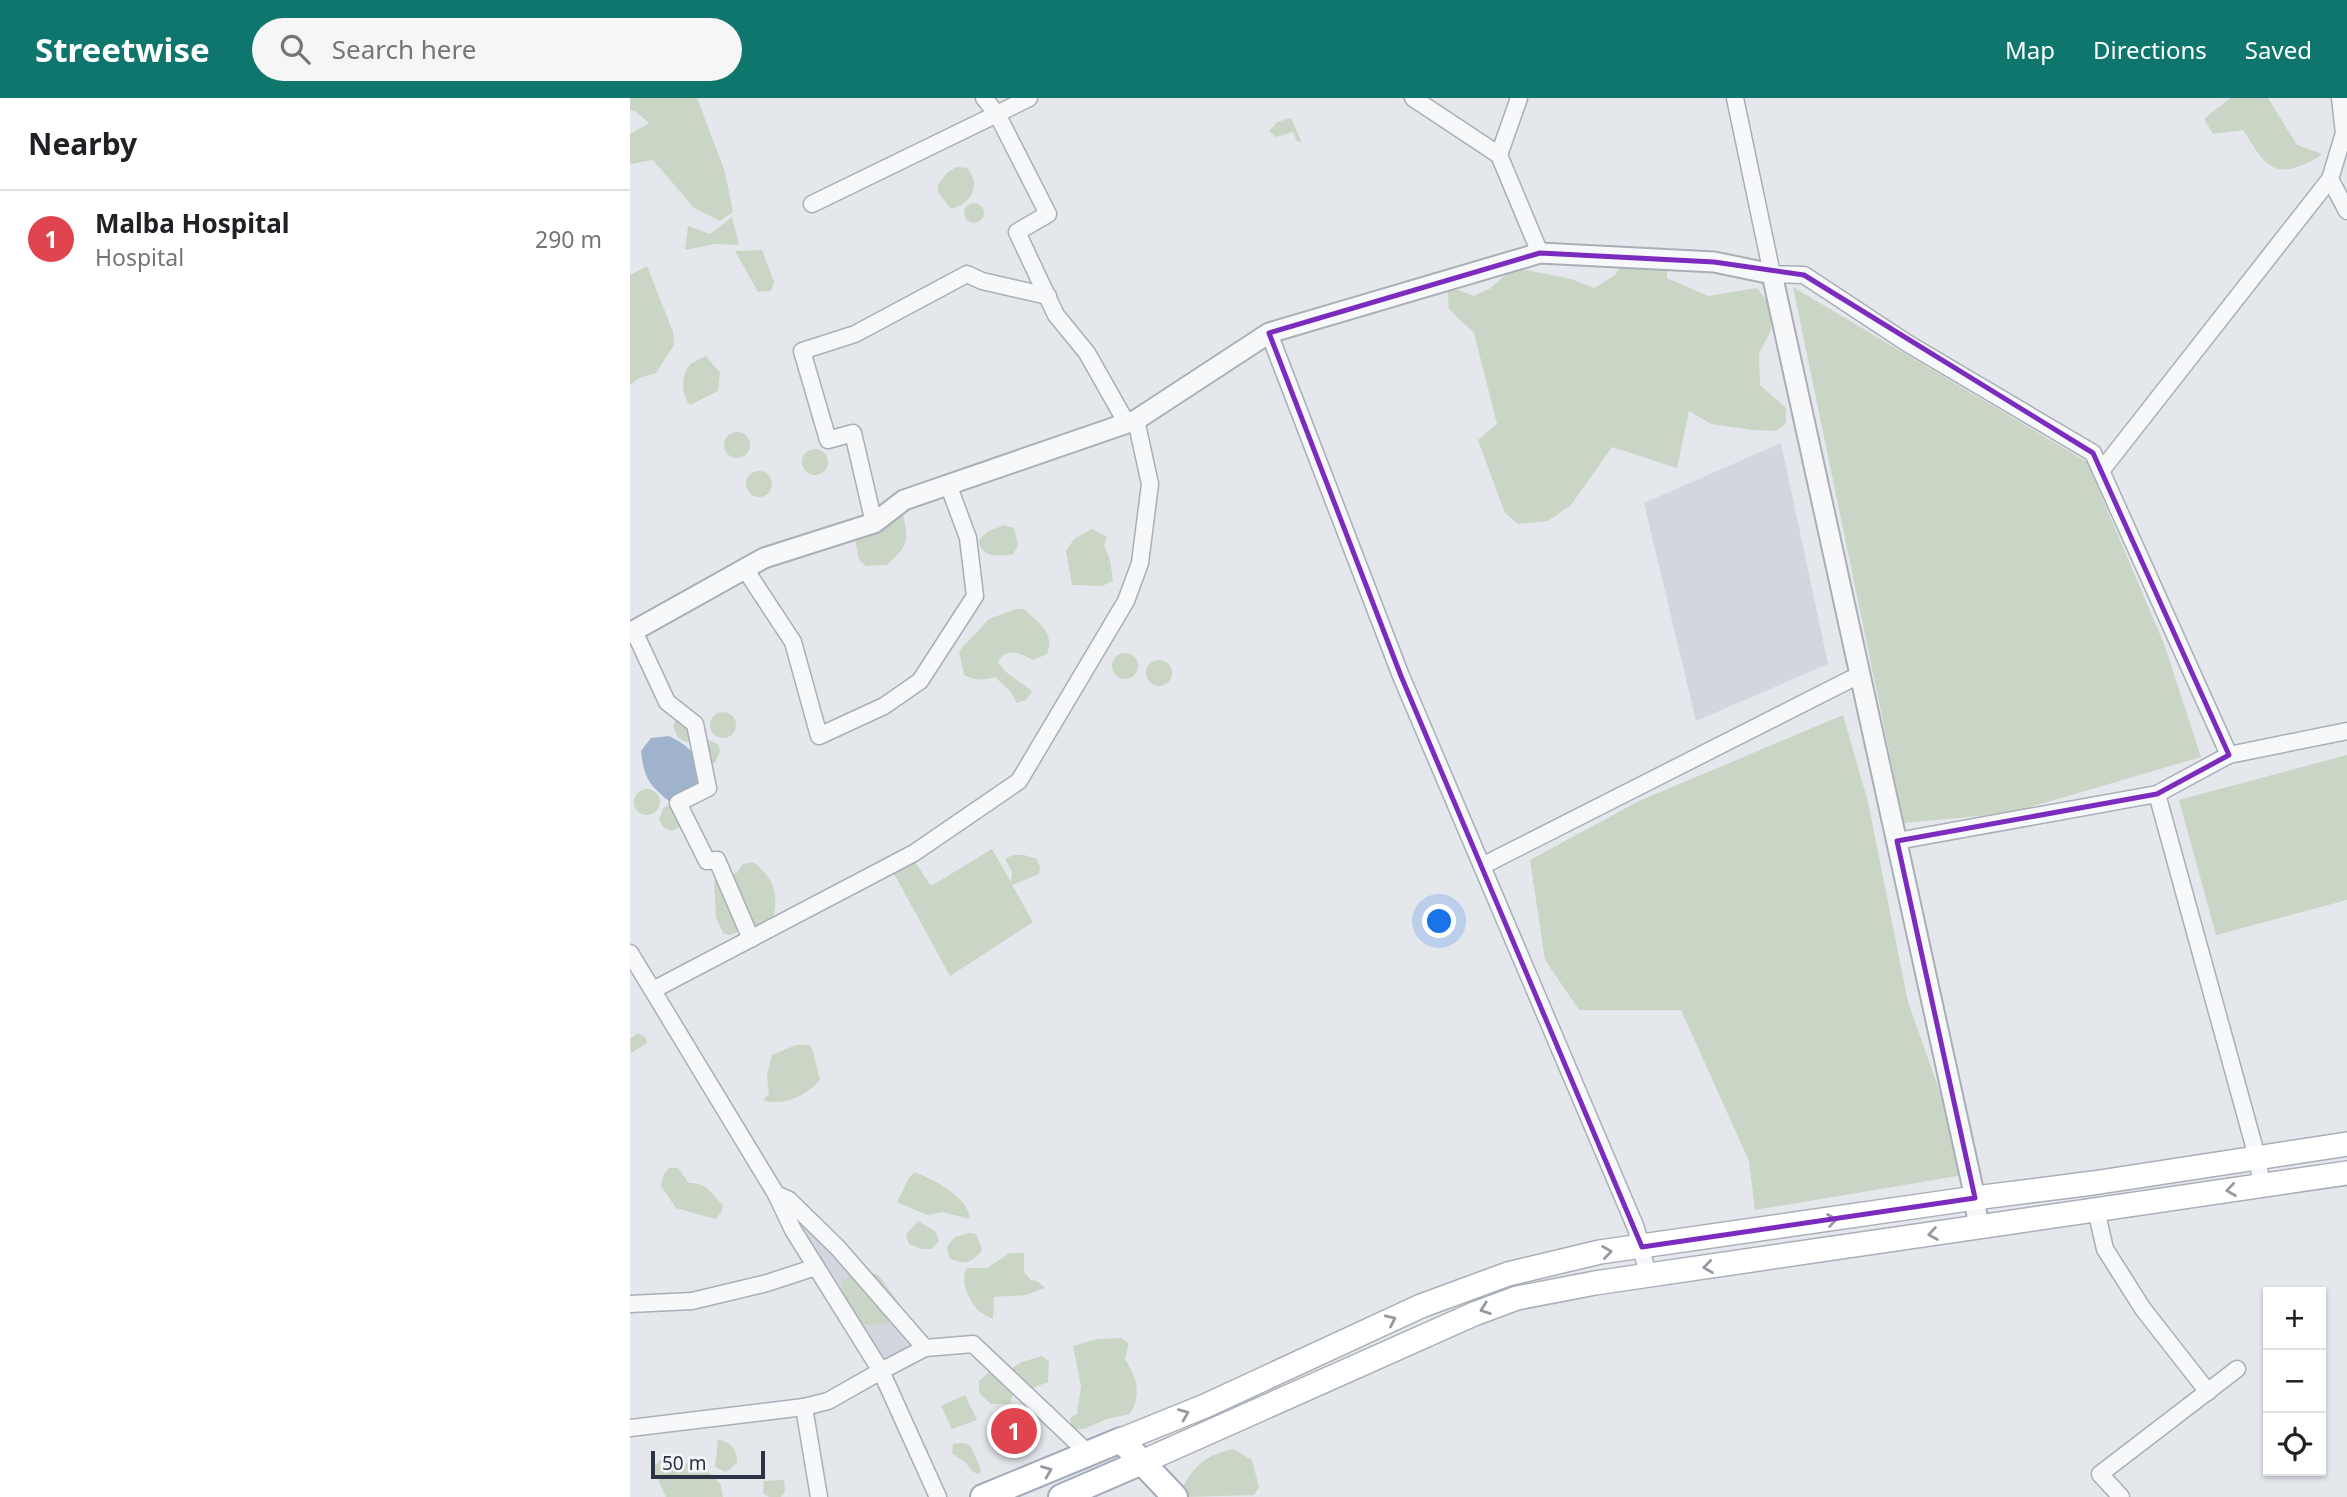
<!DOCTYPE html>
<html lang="en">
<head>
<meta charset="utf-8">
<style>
	body { margin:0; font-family:"Noto Sans",sans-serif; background:#f6f6f6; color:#202124 }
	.controls { position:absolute; right:21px; bottom:21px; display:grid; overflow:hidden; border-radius:0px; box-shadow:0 2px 5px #0004 }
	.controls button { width:63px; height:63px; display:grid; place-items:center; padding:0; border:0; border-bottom:2px solid #e0e0e0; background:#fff; color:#202124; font:35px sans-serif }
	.scale { position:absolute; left:21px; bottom:18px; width:114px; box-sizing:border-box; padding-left:7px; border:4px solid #2b3445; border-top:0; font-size:19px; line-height:24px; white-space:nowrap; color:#2b3445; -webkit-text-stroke:5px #f4f6f9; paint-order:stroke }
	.you { position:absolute; left:810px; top:824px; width:24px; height:24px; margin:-18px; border:5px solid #fff; border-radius:50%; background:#1a73e8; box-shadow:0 0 0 10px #1a73e833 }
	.badge { display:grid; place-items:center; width:46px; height:46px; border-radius:50%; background:#0f766e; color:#fff; font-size:23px; font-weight:700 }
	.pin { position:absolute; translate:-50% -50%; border:4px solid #fff; box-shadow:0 2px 7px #0006 }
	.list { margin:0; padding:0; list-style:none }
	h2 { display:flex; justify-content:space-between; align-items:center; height:91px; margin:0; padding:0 28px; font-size:30px }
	h2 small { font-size:23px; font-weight:400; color:#757577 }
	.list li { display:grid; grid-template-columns:46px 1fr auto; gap:21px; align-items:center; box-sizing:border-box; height:98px; padding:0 28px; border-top:2px solid #e0e0e0 }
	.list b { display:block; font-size:26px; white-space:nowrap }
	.list p { margin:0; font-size:23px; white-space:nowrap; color:#757577 }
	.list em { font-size:23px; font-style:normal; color:#757577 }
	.icon { flex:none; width:38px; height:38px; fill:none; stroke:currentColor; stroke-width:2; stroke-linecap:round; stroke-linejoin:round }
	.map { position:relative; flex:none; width:1717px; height:1399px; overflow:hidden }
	header { display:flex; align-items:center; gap:42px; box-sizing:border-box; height:98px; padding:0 35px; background:#0f766e; color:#fff }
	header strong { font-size:33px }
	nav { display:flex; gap:38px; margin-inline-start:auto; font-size:24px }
	.search { width:490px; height:63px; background:#f6f6f6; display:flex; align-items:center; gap:18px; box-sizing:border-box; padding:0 24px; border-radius:38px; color:#757577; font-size:26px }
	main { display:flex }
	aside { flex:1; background:#fff }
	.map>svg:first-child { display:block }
	.built { fill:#d2d6de }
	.green { fill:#c9d6c5 }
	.water { fill:#9fb4cc }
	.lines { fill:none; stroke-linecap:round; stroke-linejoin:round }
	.minor-casing { stroke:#a9aeb7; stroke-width:19 }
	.tertiary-casing { stroke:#a9aeb7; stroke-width:23 }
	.secondary-casing { stroke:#a9aeb7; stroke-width:26 }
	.primary-casing { stroke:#a3abb8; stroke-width:28 }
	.minor { stroke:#f7f8fa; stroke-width:16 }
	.tertiary { stroke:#f7f8fa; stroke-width:19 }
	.secondary { stroke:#fff; stroke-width:23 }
	.primary { stroke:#fff; stroke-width:24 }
	.oneway { stroke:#959aa2 }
	.marked { fill:none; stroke:#7b2cbf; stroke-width:5; stroke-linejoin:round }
</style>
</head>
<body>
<header>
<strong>Streetwise</strong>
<div class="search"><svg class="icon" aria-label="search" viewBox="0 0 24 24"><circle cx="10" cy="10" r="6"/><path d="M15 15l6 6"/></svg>Search here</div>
<nav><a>Map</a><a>Directions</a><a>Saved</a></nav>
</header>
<main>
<aside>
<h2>Nearby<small></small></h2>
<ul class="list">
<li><span class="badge" style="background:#e0444e">1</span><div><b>Malba Hospital</b><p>Hospital</p></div><em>290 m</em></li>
</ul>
</aside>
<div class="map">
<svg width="1717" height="1399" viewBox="0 0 1717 1399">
	<rect width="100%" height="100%" fill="#e4e7ec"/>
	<g class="built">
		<path d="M1151,345L1198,566L1066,623L1014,405Z"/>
		<path d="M164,1107L285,1254L251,1262L155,1114Z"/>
	</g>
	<g class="green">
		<path d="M0,0H67L95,74L103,114L90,123L64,110L23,62L0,66V36L19,25L5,13L0,12Z"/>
		<path d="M1600,0H1638L1667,47L1692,56C1686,61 1680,64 1672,67C1639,82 1629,56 1613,32L1583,36L1574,21Z"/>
		<path d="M661,20L672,45L667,43L663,34L646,39L639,33L647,24Z"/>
		<path d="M326,69L337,70C352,88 341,105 321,111L308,94V87L317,75Z"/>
		<circle cx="344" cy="115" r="10"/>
		<path d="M102,119L109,147L85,146L55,152L58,128L80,136Z"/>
		<path d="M132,152L144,184L141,193L128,194L105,153Z"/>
		<path d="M17,168L43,234L44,247L26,275L10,280L0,286V177Z"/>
		<path d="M991,168H1037V180L1078,198L1127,190L1144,212L1140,235L1129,255L1130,287L1156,310V325L1146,333L1123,332L1081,326L1059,313L1047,370L982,349L941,407L918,423L888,426L875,415L848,342L867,326L844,235L819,211L817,188L844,198L861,190L875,177L891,171L941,181L964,190L984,178Z"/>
		<path d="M1163,189L1457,364L1534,546L1571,659L1380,715L1274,725Z"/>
		<path d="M76,258L90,275L88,293L60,307C52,298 50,277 60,267C64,263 71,261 76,258Z"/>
		<circle cx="107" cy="347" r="13"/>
		<circle cx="185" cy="364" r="13"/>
		<circle cx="129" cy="386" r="13"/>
		<path d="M261,409L273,417C279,445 278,447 257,467L236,468L229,462L225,441Z"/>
		<path d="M374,427L384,430L388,447L383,456C369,459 350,460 349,442L357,434Z"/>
		<path d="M462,431L477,439L474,447L480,462L483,483L472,488L442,487L436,453L444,441Z"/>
		<path d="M386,511H394C409,526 425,534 417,556L403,562C390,555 377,548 368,564L376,574L402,593L396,602L387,605L380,593L365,579C353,582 345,583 334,577L329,553L359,521Z"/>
		<circle cx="495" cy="568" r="13"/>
		<circle cx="529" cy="575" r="13"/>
		<circle cx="93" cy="627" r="13"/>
		<path d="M55,617L61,643L56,644L48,640L43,628L47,620Z"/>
		<path d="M1213,617L1238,704L1278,904L1339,1076L1125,1112L1119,1063L1051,912H949L915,862L900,762L1009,703Z"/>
		<path d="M76,641L88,646L90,653L85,665L77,667L72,642Z"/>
		<path d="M1717,657V802L1586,837L1549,702Z"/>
		<circle cx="17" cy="704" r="13"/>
		<path d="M41,706L53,727L42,733L34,730L29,722L33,710Z"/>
		<path d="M362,751L381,784L382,774L375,761C386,754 395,757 407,761L410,770L409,776L382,787L403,824L320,878L263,774L285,764L301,788Z"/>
		<path d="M123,764C144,780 149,796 143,822L99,837L93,835L86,820L84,782L91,776L107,775L113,766Z"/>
		<path d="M8,935L16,940L17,945L1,955L0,941Z"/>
		<path d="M166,947H179L182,950L190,982C176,998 153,1009 133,1002L139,996L137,978L142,957Z"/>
		<path d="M39,1070H48L59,1085C77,1084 81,1096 93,1107L91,1115L85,1121L46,1110L31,1088L34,1076Z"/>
		<path d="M284,1074C304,1082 338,1098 340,1121L312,1114L297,1117L267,1104L279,1080Z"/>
		<path d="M288,1123L305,1133L309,1143L302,1151H292L279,1146L276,1136Z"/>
		<path d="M339,1135L346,1136L352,1152C342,1166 333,1167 319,1160L317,1148L325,1139Z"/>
		<path d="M380,1155H394V1174L401,1182L407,1183L415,1190L396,1197L364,1199L363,1221C358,1218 352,1216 348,1212C339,1202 329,1182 337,1170H357Z"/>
		<path d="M228,1170L248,1177L268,1204L266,1222C245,1229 232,1230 216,1215L212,1184Z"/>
		<path d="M491,1240L499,1245L495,1261C507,1280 512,1296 500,1316L477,1321L454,1331H442L440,1320L447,1316L451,1288L443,1248L467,1241Z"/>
		<path d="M412,1258L419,1264L418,1284L396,1293L379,1272L392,1264Z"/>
		<path d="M370,1273L384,1294L380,1306H361L349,1295V1283L359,1274Z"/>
		<path d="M335,1297L347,1322L322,1331L311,1308Z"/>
		<path d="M88,1341C102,1346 107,1350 107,1365L96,1374L85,1369Z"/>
		<path d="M333,1345L340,1347L350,1369L351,1373L349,1376L343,1374L335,1364L322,1356L323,1346Z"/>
		<path d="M603,1351L622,1362L629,1389L624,1397L556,1399L552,1391C563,1367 577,1357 603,1351Z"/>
		<path d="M32,1360L45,1370L53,1365L71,1366L91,1387L93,1399H36L23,1370Z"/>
		<path d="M154,1382L155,1393L151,1399H139L133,1395L134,1383Z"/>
	</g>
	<path class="water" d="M39,638C64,650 78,666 69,695L40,704C19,687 14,680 11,653L21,640Z"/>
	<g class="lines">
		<g class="minor-casing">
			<g id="minor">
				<path d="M399,0L367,16L418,116L387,134L426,217L457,255L496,324"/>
				<path d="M783,0L869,57L910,155"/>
				<path d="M1105,0L1142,176L1174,177L1277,245L1463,355L1599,657L1527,696L1267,743"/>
				<path d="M1710,0L1714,35L1700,81L1717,113"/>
				<path d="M869,57L889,0"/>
				<path d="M182,106L367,16L354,0"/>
				<path d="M639,235L771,578L1006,1130L1018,1177"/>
				<path d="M1471,373L1700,81"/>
				<path d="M244,425L223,335L198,342L172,253L225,236L337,176L352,183L418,198"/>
				<path d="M115,471L163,544L189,638L254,608L290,583L345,498L338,440L318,386"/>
				<path d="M4,533L37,604L65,626L78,690L48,705L77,763L87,762L121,841"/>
				<path d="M1599,657L1717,633"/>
				<path d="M1527,696L1627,1059L1632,1088"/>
				<path d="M852,768L1221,581"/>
				<path d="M0,855L146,1096L159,1102L208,1150L295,1250L343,1246L459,1356"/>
				<path d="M23,892L284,755L389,683L496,503L510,465L520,386L506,322"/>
				<path d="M146,1096L163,1132L251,1273L295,1250"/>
				<path d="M1466,1112L1475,1151L1513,1211L1578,1294"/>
				<path d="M0,1206L62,1203L137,1185L186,1169"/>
				<path d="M0,1330L174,1309"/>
				<path d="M189,1399L174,1309L198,1303L251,1273L308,1399"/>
				<path d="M1491,1399L1470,1376L1607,1271"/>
			</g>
		</g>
		<g class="tertiary-casing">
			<path id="tertiary" d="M0,535L134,460L244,425L274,402L506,322L639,235L910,155L1084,164L1142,176L1345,1100L1348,1130"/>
		</g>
		<g class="secondary-casing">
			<g id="secondary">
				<path d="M491,1342L575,1308L791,1208L878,1176L970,1154L1345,1100L1463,1085L1717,1046"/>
				<path d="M512,1364L844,1216L887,1200L965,1185L1717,1075"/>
			</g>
		</g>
		<g class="primary-casing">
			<g id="primary">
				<path d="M353,1399L491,1342L545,1399"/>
				<path d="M431,1399L512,1364"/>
			</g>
		</g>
		<use href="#minor" class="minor"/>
		<use href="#tertiary" class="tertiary"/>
		<use href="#secondary" class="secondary"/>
		<use href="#primary" class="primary"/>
	</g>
	<defs><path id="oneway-chevron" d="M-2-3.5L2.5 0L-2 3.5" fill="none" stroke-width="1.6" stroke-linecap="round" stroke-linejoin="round" transform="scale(1.75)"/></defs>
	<g class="oneway">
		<use href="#oneway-chevron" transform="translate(1601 1092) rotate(172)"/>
		<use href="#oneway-chevron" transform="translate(1202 1122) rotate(-9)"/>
		<use href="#oneway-chevron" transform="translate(1303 1136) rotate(171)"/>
		<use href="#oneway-chevron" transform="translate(977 1154) rotate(-8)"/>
		<use href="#oneway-chevron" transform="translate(1078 1169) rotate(172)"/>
		<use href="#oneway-chevron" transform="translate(855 1211) rotate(160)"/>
		<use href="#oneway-chevron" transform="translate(761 1222) rotate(-25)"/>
		<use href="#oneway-chevron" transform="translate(554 1316) rotate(-22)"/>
		<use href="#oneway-chevron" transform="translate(417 1373) rotate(-22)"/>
	</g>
	<path class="marked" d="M910,155L1084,164L1174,177L1463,355L1599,657L1527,696L1267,743L1345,1100L1012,1149L771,578L639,235Z"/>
</svg>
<div class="controls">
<button>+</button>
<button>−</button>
<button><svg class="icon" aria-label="locate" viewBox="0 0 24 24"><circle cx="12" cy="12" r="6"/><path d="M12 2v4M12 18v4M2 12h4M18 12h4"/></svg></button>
</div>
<div class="scale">50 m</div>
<div class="you"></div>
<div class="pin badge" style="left:384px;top:1333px;background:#e0444e">1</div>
</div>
</main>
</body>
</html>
